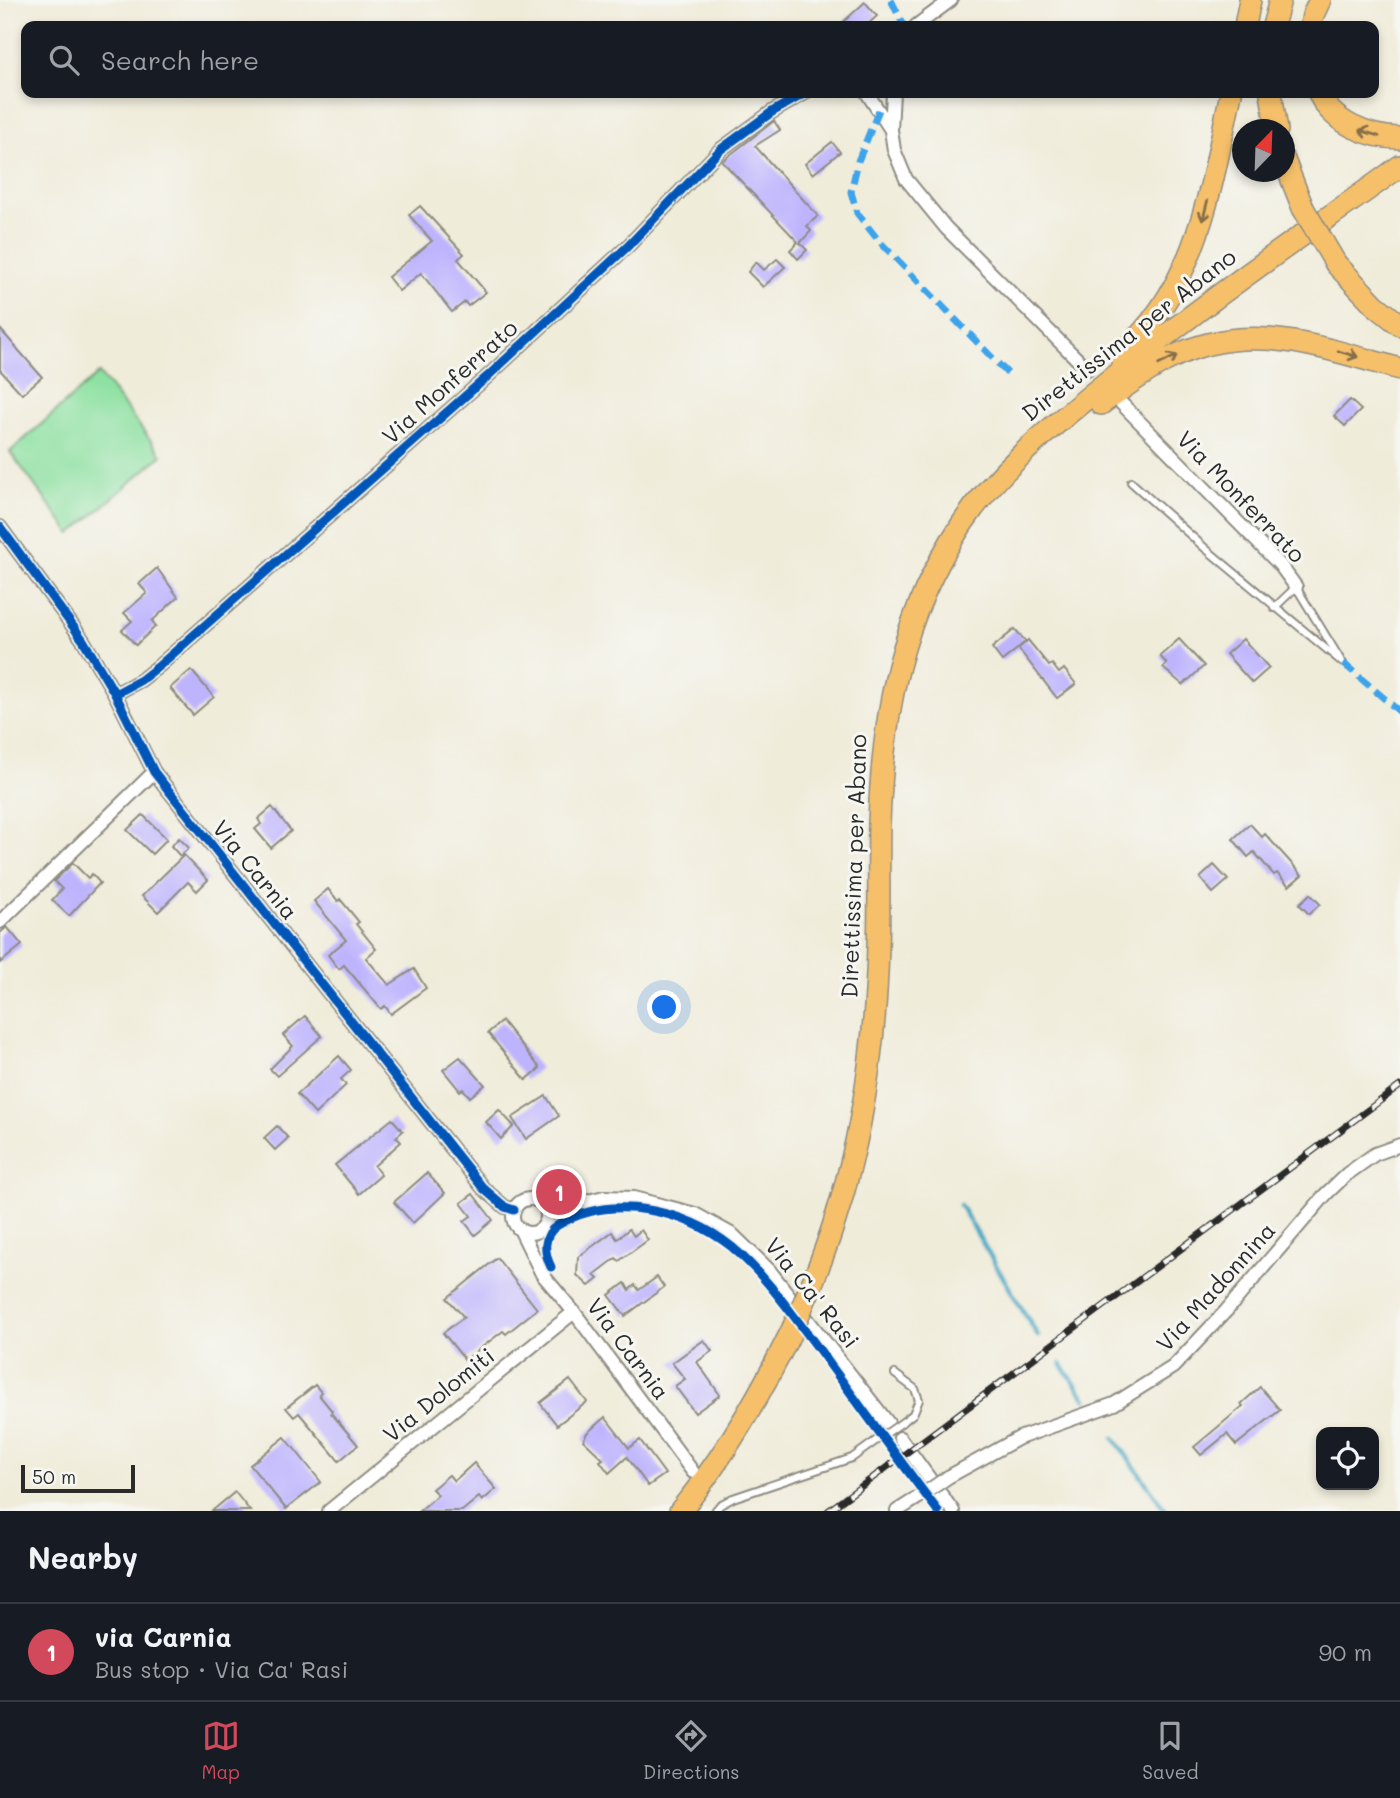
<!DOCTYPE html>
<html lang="en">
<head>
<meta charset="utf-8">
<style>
	body { margin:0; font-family:Mali,sans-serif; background:#20242c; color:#f1f3f6 }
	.controls { position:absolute; right:21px; bottom:21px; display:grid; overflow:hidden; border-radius:14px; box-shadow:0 4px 10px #0003 }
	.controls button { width:63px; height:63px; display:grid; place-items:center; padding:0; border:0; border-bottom:2px solid #363941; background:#171b24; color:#f1f3f6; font:35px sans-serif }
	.compass { position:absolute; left:1232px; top:119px; width:63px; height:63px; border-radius:50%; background:#171b24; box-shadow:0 4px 10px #0003; rotate:23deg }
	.scale { position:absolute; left:21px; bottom:18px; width:114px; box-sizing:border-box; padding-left:7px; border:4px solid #2b2b2b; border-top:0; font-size:19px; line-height:24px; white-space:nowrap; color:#2b2b2b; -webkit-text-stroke:5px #f6f6f2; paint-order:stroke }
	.you { position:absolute; left:665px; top:1008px; width:24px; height:24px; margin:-18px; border:5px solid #fff; border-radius:50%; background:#1a73e8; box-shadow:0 0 0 10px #1a73e833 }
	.badge { display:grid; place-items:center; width:46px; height:46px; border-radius:50%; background:#d1495b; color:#fff; font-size:23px; font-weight:700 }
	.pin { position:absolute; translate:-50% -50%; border:4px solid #fff; box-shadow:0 2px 7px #0006 }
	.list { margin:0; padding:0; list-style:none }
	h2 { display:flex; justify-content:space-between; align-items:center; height:91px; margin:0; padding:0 28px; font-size:30px }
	h2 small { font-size:23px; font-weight:400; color:#9ea1a6 }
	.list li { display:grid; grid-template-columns:46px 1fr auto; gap:21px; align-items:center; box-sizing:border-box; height:98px; padding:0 28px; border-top:2px solid #363941 }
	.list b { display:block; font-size:26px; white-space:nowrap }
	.list p { margin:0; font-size:23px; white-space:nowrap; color:#9ea1a6 }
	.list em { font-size:23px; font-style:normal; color:#9ea1a6 }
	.icon { flex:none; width:38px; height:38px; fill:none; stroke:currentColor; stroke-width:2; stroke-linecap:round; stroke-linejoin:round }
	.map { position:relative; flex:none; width:1400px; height:1511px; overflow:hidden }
	.search { position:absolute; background:#171b24; box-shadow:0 4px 10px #0003; left:21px; right:21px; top:21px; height:77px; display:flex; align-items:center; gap:18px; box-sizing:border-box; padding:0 24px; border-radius:14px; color:#9ea1a6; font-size:26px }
	.sheet { height:189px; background:#171b24 }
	nav { display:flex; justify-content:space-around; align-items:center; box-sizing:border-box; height:98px; border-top:2px solid #363941; background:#171b24; font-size:19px; color:#9ea1a6 }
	nav a { display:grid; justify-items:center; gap:4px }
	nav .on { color:#d1495b }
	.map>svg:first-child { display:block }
	.green { fill:#8ee1a2; stroke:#5c8666; stroke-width:2 }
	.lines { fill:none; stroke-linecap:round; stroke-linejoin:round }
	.stream { stroke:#44a7c4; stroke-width:4.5 }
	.building { fill:#beb4fe }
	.lane-casing { stroke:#8e8c82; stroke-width:10 }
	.street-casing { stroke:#8e8c82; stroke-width:16 }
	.highway-casing { stroke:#8e8c82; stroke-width:24 }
	.lane { stroke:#fff; stroke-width:6 }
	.street { stroke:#fff; stroke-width:12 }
	.highway { stroke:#f6c06b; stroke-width:21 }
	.rail-casing { stroke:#2b2b2b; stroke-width:7 }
	.rail { stroke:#f6f6f2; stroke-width:4.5; stroke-dasharray:13; stroke-linecap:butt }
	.lane-bridge-casing { stroke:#8e8c82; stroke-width:10; stroke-linecap:butt }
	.street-bridge-casing { stroke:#8e8c82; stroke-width:16; stroke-linecap:butt }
	.highway-bridge-casing { stroke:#8e8c82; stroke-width:24; stroke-linecap:butt }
	.lane-bridge { stroke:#fff; stroke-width:6 }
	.street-bridge { stroke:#fff; stroke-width:12 }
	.highway-bridge { stroke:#f6c06b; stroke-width:21 }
	.quiet { stroke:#3ea3eb; stroke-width:7; stroke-dasharray:14 7; stroke-linecap:butt }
	.cycleway-casing { stroke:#f6f6f2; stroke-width:13 }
	.cycleway { stroke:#0057b8; stroke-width:9 }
	.oneway { stroke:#866e48 }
	.labels { text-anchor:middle; stroke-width:6; stroke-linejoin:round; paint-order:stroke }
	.street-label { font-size:23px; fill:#2b2b2b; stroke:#f6f6f2 }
</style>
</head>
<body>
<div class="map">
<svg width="1400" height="1511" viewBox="0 0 1400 1511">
	<rect width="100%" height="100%" fill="#f6f6f2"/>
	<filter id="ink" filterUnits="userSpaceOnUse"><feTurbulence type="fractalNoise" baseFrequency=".0143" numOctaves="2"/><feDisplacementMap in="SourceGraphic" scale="14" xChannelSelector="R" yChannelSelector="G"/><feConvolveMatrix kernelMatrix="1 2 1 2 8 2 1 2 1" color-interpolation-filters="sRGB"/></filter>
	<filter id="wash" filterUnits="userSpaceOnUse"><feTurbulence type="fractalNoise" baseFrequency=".00686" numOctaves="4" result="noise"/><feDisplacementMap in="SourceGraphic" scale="28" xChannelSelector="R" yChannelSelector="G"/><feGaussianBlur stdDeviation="1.57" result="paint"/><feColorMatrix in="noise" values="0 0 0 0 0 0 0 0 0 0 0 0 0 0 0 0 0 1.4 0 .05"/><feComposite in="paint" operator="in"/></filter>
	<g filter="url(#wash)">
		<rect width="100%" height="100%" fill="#f0ecda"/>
		<path class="green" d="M99,373L162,455L71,534L10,452Z"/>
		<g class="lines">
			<g class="stream">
				<path d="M960,1205L1038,1336"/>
				<path d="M1061,1364L1086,1399"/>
				<path d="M1114,1438L1166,1511"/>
			</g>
		</g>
		<g id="blocks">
			<g class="building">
				<path d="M865,2L877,16L866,26H839Z"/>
				<path d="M774,121L780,130L755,146L818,216L807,226L811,231L800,243L807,250L798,259L790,250L798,242L722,161Z"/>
				<path d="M832,142L840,152L813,174L805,164Z"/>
				<path d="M420,206L464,254L458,259L486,292L468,306L465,302L452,312L421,273L399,291L388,277L432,241L409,215Z"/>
				<path d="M777,259L785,267L763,287L748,272L756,262L764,270Z"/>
				<path d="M0,329L42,377L22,394L0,370Z"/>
				<path d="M1350,400L1361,410L1345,426L1334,416Z"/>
				<path d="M157,568L178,597L152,621L156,626L136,645L122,630L132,621L124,613L147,593L139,584Z"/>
				<path d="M1015,629L1026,642L1002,661L992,648Z"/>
				<path d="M1179,639L1204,666L1183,685L1163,668L1167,664L1160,656Z"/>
				<path d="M1243,639L1269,668L1252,683L1226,654Z"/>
				<path d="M1028,640L1049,666L1052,664L1059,673L1064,669L1076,684L1057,698L1018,648Z"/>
				<path d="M191,670L214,697L193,715L170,688Z"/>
				<path d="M272,807L291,831L271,848L255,829L261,824L258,819Z"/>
				<path d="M143,815L167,839L152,854L127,830Z"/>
				<path d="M1250,824L1262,837L1265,834L1302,875L1289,886L1277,873L1274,875L1254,852L1248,857L1233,839Z"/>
				<path d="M179,838L189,848L180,856L171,846Z"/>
				<path d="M184,855L208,880L197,891L188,882L158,912L142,896Z"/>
				<path d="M73,863L88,878L92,874L100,883L69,916L52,900L62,889L54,881Z"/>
				<path d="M1214,865L1228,880L1213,893L1200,878Z"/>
				<path d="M328,889L338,901L340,899L359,922L356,924L376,949L366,958L389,985L414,969L426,988L391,1014L385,1006L381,1009L344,965L339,969L328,955L346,940L314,901Z"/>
				<path d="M1310,894L1320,904L1309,914L1299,904Z"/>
				<path d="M7,927L22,945L0,963V933Z"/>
				<path d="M305,1016L322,1036L277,1076L270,1069L293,1046L283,1035Z"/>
				<path d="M502,1021L540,1068L526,1080L488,1033Z"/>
				<path d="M339,1056L351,1070L341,1079L346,1085L315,1114L297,1094Z"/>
				<path d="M460,1057L485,1085L470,1097L463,1089L460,1091L443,1070Z"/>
				<path d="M546,1096L559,1116L526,1139L512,1118Z"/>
				<path d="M499,1110L514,1126L501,1139L486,1122Z"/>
				<path d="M392,1119L403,1131L396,1137L401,1142L374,1166L381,1175L359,1194L335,1165Z"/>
				<path d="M277,1126L288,1138L275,1150L264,1138Z"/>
				<path d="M427,1173L445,1193L413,1223L394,1202Z"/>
				<path d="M473,1194L493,1220L475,1235L464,1221L471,1216L461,1203Z"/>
				<path d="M629,1229L634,1236L641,1230L648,1240L619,1261L616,1258L594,1275L598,1279L589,1286L577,1275L578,1257L612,1232L617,1239Z"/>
				<path d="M497,1258L537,1309L506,1334L503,1331L465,1360L443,1333L464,1317L447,1298Z"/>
				<path d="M657,1277L664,1287L625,1316L609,1295L625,1283L629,1290L635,1285L639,1290Z"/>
				<path d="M704,1340L712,1351L697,1362L720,1395L695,1413L675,1386L685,1379L672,1363Z"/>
				<path d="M570,1380L587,1402L557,1425L540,1403Z"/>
				<path d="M315,1385L321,1392L319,1395L332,1411L331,1413L358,1445L339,1461L299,1413L294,1417L286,1408Z"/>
				<path d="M1260,1387L1280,1410L1236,1445L1227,1434L1201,1455L1194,1447L1243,1406L1241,1404Z"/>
				<path d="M605,1417L629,1448L640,1440L665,1474L648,1486L627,1457L609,1473L600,1461L603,1459L583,1440L587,1433Z"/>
				<path d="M285,1437L321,1482L286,1509L250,1465Z"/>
				<path d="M474,1463L496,1489L482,1501L479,1497L462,1511H419L438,1495L432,1489L449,1475L454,1481Z"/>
				<path d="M235,1492L250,1511H212Z"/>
			</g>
		</g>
	</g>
	<g filter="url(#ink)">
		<use href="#blocks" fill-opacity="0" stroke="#8e8c82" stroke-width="2"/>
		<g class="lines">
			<g class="lane-casing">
				<g id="lane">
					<path d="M1131,482L1206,549L1343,663"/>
					<path d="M1274,608L1296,587L1340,659"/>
					<path d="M895,1374L915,1389L919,1400L913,1414L904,1421"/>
					<path d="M715,1511L720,1505L733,1498L852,1458L877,1440"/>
				</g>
			</g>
			<g class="street-casing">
				<g id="street">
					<path d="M916,26L951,0"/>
					<path d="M867,93L891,130"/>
					<path d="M893,93L891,130L894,150L906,179L946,228L1087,369"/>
					<path d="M1121,403L1280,565L1296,587"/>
					<path d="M0,527L83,640L115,694L154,772L483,1188L505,1207L514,1210"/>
					<path d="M115,694L141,680L160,665L488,376L627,247L720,150L772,112L805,93"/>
					<path d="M0,922L154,772"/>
					<circle cx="530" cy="1216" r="17"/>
					<path d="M540,1202L592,1200L604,1197L634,1198L695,1214L733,1235L769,1270L888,1423"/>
					<path d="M520,1229L542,1274L574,1312L693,1472"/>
					<path d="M900,1438L953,1511"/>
					<path d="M948,1477L1019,1438L1114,1404L1173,1367L1226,1311L1326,1194L1347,1174L1375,1154L1400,1145"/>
					<path d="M329,1511L574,1312"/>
					<path d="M897,1511L919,1497"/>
				</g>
			</g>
			<g class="highway-casing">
				<g id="highway">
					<path d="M1245,26L1250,0"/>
					<path d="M1273,26L1280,0"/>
					<path d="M1311,26L1313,15L1320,0"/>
					<path d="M1271,93L1277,130"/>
					<path d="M1319,93C1331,123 1370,138 1400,138"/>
					<path d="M1284,160L1303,208"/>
					<path d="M1336,264L1375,305L1400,325"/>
					<path d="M1119,355C1197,290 1211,187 1231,93"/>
					<path d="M1101,404C1123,388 1145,371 1169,359C1247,318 1322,348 1400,369"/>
					<path d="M808,1293C856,1180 875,1068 878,946C880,905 878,864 879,823C883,713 900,617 962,524C998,470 1048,430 1097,390C1152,345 1209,302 1266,261C1310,229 1356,199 1400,166"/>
					<path d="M680,1511C726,1455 762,1392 793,1328"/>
				</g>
			</g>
			<use href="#lane" class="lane"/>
			<use href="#street" class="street"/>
			<use href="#highway" class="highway"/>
			<g class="rail-casing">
				<path id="rail" d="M828,1511L1400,1086"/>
			</g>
			<use href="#rail" class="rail"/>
			<g class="lane-bridge-casing">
				<path id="lane-bridge" d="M877,1440L904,1421"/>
			</g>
			<g class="street-bridge-casing">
				<path id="street-bridge" d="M919,1497L948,1477"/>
			</g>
			<g class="highway-bridge-casing">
				<g id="highway-bridge">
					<path d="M1303,208L1336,264"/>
					<path d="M793,1328L808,1293"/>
				</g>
			</g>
			<use href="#lane-bridge" class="lane-bridge"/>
			<use href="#street-bridge" class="street-bridge"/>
			<use href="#highway-bridge" class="highway-bridge"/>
			<g class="quiet">
				<path d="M891,0L904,26"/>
				<path d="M879,110L858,161L851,192L857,213L879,241L1010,376"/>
				<path d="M1343,663L1400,712"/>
			</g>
			<g class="cycleway-casing">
				<g id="cycleway">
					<path d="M0,527L83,640L115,694L154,772L483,1188L505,1207L514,1210"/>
					<path d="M115,694L141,680L160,665L488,376L627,247L720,150L772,112L805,93"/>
					<path d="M551,1267C544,1253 542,1235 558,1225C611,1193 684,1209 732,1247C764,1274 790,1311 815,1344C856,1400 896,1456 938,1511"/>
				</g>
			</g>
			<use href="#cycleway" class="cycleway"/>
		</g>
		<defs><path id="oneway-shaft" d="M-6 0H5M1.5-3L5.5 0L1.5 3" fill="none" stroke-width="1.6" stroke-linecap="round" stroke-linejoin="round" transform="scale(1.75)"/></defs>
		<g class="oneway">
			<use href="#oneway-shaft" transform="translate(1369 133) rotate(-162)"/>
			<use href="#oneway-shaft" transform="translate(1205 211) rotate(104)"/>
			<use href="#oneway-shaft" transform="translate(1348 354) rotate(17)"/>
			<use href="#oneway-shaft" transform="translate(1168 360) rotate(-27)"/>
		</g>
	</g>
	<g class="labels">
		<g class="street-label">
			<text transform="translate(1129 335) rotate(-38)" y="8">Direttissima per Abano</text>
			<text transform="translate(450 382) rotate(-42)" y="8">Via Monferrato</text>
			<text transform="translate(1241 497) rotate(46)" y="8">Via Monferrato</text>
			<text transform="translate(854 866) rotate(-88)" y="8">Direttissima per Abano</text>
			<text transform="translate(255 870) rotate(51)" y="8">Via Carnia</text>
			<text transform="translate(1216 1287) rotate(-48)" y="8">Via Madonnina</text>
			<text transform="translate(812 1293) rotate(51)" y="8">Via Ca' Rasi</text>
			<text transform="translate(628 1349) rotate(53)" y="8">Via Carnia</text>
			<text transform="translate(439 1395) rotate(-39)" y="8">Via Dolomiti</text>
		</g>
	</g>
</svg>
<div class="controls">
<button><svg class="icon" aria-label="locate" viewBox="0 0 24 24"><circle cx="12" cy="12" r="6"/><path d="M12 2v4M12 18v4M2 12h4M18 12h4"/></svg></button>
</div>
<svg class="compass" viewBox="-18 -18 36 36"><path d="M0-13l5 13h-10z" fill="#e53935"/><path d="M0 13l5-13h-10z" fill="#9ea1a6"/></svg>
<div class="scale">50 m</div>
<div class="you"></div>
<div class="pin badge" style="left:559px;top:1192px">1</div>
<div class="search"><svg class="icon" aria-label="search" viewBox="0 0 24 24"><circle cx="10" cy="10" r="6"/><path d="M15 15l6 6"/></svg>Search here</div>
</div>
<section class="sheet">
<h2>Nearby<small></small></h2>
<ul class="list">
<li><span class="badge">1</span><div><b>via Carnia</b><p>Bus stop · Via Ca' Rasi</p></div><em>90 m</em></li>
</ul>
</section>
<nav>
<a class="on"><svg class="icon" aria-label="map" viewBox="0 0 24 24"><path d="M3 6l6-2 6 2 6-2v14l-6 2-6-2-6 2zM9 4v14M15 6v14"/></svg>Map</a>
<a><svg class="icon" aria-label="directions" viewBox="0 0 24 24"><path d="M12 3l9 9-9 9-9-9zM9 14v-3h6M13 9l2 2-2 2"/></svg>Directions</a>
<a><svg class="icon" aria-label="saved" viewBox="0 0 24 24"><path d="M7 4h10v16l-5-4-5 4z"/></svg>Saved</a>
</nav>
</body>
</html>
